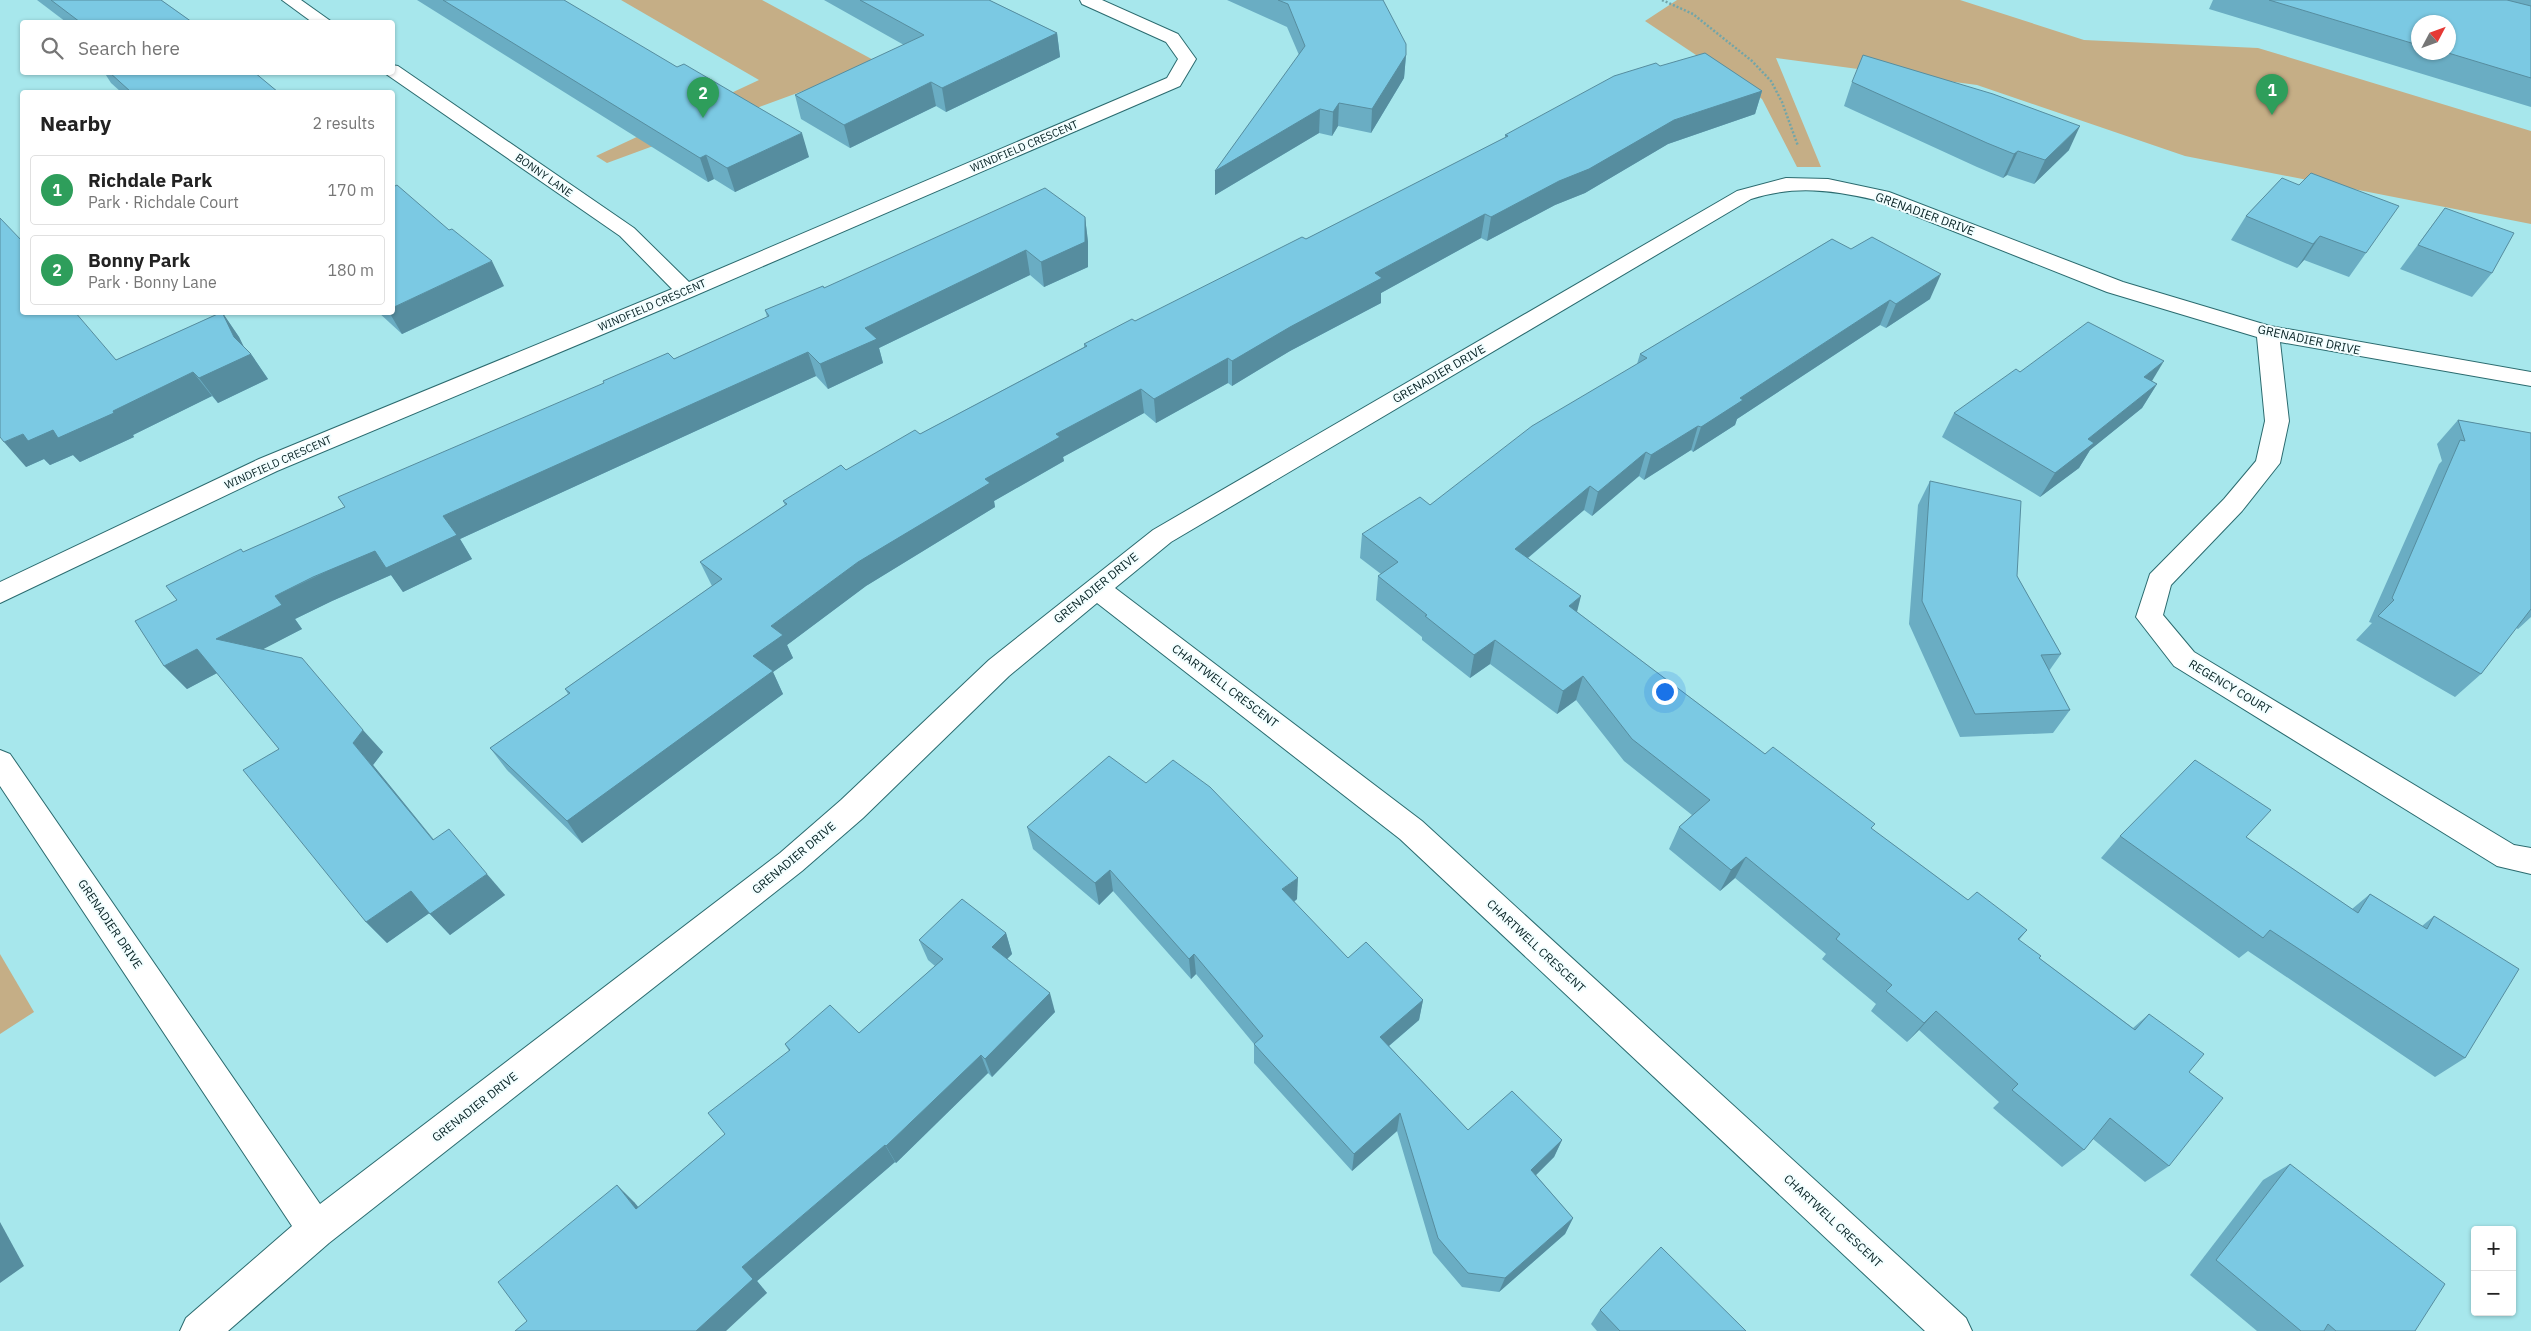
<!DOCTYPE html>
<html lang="en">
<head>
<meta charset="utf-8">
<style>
	body { margin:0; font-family:"IBM Plex Sans",sans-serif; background:#f2f2f2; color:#222 }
	.controls { position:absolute; right:15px; bottom:15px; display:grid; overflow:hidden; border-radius:5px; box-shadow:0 1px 4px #0004 }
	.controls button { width:45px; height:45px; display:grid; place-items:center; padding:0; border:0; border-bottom:1px solid #e0e0e0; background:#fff; color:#222; font:25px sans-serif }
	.compass { position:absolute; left:2411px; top:15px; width:45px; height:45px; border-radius:50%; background:#fff; box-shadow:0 1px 4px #0004; rotate:49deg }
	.you { position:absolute; left:1664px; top:691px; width:18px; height:18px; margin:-12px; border:4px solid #fff; border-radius:50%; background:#1a73e8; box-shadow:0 0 0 8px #1a73e833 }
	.badge { display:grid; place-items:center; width:32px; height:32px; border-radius:50%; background:#a8102a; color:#fff; font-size:16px; font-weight:700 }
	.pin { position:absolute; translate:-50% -41px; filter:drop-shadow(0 1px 2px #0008) }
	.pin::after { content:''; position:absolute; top:26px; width:18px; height:15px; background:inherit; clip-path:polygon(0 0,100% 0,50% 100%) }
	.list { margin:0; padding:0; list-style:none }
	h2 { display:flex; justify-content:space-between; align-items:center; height:65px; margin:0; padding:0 20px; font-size:21px }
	h2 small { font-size:16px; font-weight:400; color:#767676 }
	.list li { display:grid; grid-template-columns:32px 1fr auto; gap:15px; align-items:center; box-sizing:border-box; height:70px; margin:0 10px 10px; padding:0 10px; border:1px solid #e0e0e0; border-radius:5px }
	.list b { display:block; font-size:19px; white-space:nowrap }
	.list p { margin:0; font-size:16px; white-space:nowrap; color:#767676 }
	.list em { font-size:16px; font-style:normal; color:#767676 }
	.icon { flex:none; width:28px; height:28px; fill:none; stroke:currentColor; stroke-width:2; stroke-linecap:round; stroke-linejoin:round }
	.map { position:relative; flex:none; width:2531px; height:1331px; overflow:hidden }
	.search { position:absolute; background:#fff; box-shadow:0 1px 4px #0004; left:20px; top:20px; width:375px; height:55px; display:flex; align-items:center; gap:12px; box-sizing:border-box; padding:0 18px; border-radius:5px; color:#767676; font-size:19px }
	.panel { position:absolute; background:#fff; box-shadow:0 1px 4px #0004; left:20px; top:90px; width:375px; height:225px; border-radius:5px }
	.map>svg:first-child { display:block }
	.green { fill:#c5ae86 }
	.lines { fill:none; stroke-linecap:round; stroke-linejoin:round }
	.minor-casing { stroke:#2b6b6f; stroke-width:2 }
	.path { stroke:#71a5a9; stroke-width:2.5; stroke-dasharray:2 2; stroke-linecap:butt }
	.minor { fill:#fff; fill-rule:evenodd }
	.wall { fill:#6aadc3; fill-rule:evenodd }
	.shaded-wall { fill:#568d9f }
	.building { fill:#7bc9e3; stroke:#568d9f }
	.labels { text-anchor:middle; stroke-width:4; stroke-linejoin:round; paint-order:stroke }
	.far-street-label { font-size:11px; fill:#072224; stroke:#f2feff }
	.street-label { font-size:12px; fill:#072224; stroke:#f2feff }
</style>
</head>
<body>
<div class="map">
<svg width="2531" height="1331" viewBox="0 0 2531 1331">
	<rect width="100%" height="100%" fill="#a7e7ec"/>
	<g class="green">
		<path d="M621,0H762L879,63L607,163L596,156L759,80Z"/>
		<path d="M1677,0H1960L2084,40L2258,48L2531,131V224L2185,156L1977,85L1776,58L1821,167H1797L1762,99L1645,21Z"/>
		<path d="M0,954L34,1012L0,1034Z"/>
	</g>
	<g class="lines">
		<g class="minor-casing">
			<g id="minor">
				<path d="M282,0H301L332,22H312Z"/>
				<path d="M1080,0H1102L1178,34L1196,59L1180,86L694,296L277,471L0,603V582L259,459L672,289L620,236L386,74L392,72V65L398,66L634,228L689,282L1167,78L1178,59L1166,42L1082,4Z"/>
				<path d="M1786,178L1828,179L1889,192L2123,282L2270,326L2531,372V386L2280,342L2289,421L2280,463L2242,511L2171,585L2163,615L2194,652L2514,845L2531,848V874L2497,866L2174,666L2136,617L2150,574L2224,499L2256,461L2265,421L2257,337L2107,292L1875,200C1832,190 1794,185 1751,199L1171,542L1115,588L1422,821L1966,1318L1972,1331H1925L1400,839L1097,603L1009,676L863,818L802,871L329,1243L228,1331H180L186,1318L292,1226L0,786V750L10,754L320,1204L780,853L841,800L989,660L1153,530L1737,191Z"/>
			</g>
		</g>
		<path class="path" d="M1662,0L1693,14L1752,61L1771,81L1782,102L1798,146"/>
		<use href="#minor" class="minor"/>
	</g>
	<g class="wall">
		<path d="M37,0H161L192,22H66Z"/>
		<path d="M417,0H564L809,157L735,192L714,179L708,182Z"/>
		<path d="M824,0H989L1057,33L1060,57L946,112L936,106L850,148L801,119L795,95L904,45Z"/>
		<path d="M1227,0H1383L1406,55L1404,78L1371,133L1338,126L1332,136L1319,133L1215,195V171L1299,55L1287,27Z"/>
		<path d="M2213,0H2531V107L2209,9ZM2418,22L2448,52H2418Z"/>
		<path d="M1660,66L1762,91L1755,114L1668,144L1585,193L1555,205L1487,241L1481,238L1381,293V303L1290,351L1232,386L1228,383L1156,423L1144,413L1063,457L1064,461L994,501L995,507L866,586L787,645L793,658L773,672L783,694L582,843L507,770L490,748L568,694L565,689L712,586L700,562L785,505L783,501L846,470L920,434L1084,347V344L1135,321L1306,239L1505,138V135Z"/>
		<path d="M104,72H254L278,92H121L111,83Z"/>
		<path d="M1852,82L2069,150L2034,184L2007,175L2003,178L1977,167L1844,106Z"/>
		<path d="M2282,178L2366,253L2349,277L2304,260L2297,268L2231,240L2246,216Z"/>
		<path d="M2445,208L2492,273L2472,297L2400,269Z"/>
		<path d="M1085,217L1088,242V267L1044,287L1030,275L879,348L883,363L828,389L816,376L460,539L472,559L403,592L391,575L332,601L295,619L302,629L262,649L383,752L373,765L434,840L505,895L450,935L429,913L387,943L366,922L279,749L217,673L187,689L164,666L177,600L244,552L767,317L765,310L824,288Z"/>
		<path d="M1832,239L1930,299L1886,328L1880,325L1737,419L1735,425L1693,452L1691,450L1644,480L1639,476L1592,516L1584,510L1528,558L1577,612L1765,754L1872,829L1968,900L2027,930L2019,940L2039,958L2133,1028L2149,1014L2189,1072L2169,1166L2145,1182L2093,1139L2084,1150L2062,1167L1993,1108L1999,1102L1919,1030L1907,1042L1871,1011L1876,1004L1822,959L1826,954L1735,878L1720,891L1669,849L1679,827L1692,815L1624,761L1576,700L1557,714L1490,664L1470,678L1422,640V637L1376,600L1378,576L1381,574L1360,558L1362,534L1430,505L1637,364L1640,354Z"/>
		<path d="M504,286L402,334L378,312H392Z"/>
		<path d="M22,312L116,360L222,312L239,337L244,348L251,354L268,379L218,403L212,396L133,435L134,437L80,462L73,455L50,465L44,459L26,467Z"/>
		<path d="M2020,372L2152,381L2157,384L2142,408L2090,450L2079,468L2040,497L1942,437L1954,413Z"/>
		<path d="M2458,420L2531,433V617L2518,629L2516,628L2481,674L2455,697L2356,640L2372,623L2369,622L2439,464L2442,461L2437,444Z"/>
		<path d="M1930,481L2017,576L2061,654L2049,671L2070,710L2053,733L1960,737L1909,624L1918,505Z"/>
		<path d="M1027,827L1297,899L1294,902L1348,958L1423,1000L1419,1020L1389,1046L1468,1130L1562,1140L1554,1157L1536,1175L1573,1218L1565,1234L1499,1292L1462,1287L1433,1253L1397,1131L1352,1171L1254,1063V1044L1196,974L1191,979L1113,891L1099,905L1033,849Z"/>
		<path d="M2120,836L2246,837L2352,909L2370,894L2422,926L2434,916L2465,1058L2435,1077L2248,951L2239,958L2101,858Z"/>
		<path d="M1006,933L1012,954L1007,959L1055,1012L992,1077L988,1073L896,1163L895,1162L757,1281L767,1293L527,1321L634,1202L638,1207L725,1134L789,1051L785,1044L859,1033L935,966L928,960L919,940Z"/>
		<path d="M2290,1164L2415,1331H2257L2190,1275L2263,1180Z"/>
		<path d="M1600,1310L1746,1331H1597L1591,1324Z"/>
	</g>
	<g class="shaded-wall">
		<path d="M1057,33L1060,57L946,112L942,88Z"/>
		<path d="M1406,55L1404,78L1371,133L1372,109Z"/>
		<path d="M931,82L936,106L850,148L844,125Z"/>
		<path d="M1762,91L1755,114L1668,144L1585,193L1555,205L1487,241L1491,217L1674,120Z"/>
		<path d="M1339,103L1338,126L1332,136L1333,112Z"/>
		<path d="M1320,109L1319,133L1215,195V171Z"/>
		<path d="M2080,126L2069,150L2034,184L2045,160Z"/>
		<path d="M802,133L809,157L735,192L727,168Z"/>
		<path d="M2018,151L2007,175L2003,178L2014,154Z"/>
		<path d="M706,155L714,179L708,182L700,158Z"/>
		<path d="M1485,214L1481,238L1381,293V303L1290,351L1232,386V361L1375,273Z"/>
		<path d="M1085,217L1088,242V267L1044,287L1041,262Z"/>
		<path d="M2320,236L2304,260L2297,268L2313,244Z"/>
		<path d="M1026,250L1030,275L879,348L883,363L828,389L820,364L865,328Z"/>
		<path d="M492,261L504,286L402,334L389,312H392V308Z"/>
		<path d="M1941,274L1930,299L1886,328L1896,304Z"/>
		<path d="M1890,300L1880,325L1737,419L1735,425L1693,452L1701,427L1740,398Z"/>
		<path d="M222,312L239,337L248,355L251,354L268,379L218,403L199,378L234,337Z"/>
		<path d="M808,352L816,376L460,539L472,559L403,592L391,575L332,601L295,619L302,629L237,663L216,639L275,596L443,516Z"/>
		<path d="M1228,358V383L1156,423L1154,399Z"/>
		<path d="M2164,361L2149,386L2144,377Z"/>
		<path d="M193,372L212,396L133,435L134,437L80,462L73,455L50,465L44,459L26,467L4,442L23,434L53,430L113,411Z"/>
		<path d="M2157,384L2142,408L2090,450L2079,468L2040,497L2055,473L2088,439Z"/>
		<path d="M1141,389L1144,413L1063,457L1064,461L994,501L995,507L866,586L787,645L793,658L773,672L783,694L582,843L567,821L753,656L771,626L858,562L985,479L1056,434Z"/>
		<path d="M1698,426L1691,450L1644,480L1651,455Z"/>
		<path d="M1646,452L1639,476L1592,516L1598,492Z"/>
		<path d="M1590,486L1584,510L1510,573L1515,549Z"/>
		<path d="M1581,596L1575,620L1569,606Z"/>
		<path d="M1495,640L1490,664L1470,678L1474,655Z"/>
		<path d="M197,649L219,672L187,689L164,666Z"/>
		<path d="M1583,676L1576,700L1557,714L1563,691Z"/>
		<path d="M363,730L383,752L373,765L452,862L353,743Z"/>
		<path d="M1746,857L1735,878L1720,891L1731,870Z"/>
		<path d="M1110,870L1113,891L1099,905L1095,883Z"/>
		<path d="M487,874L505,895L450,935L430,914Z"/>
		<path d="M1298,878L1297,899L1282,910V889Z"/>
		<path d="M411,891L431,912L387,943L366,922Z"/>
		<path d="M1006,933L1012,954L999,967L992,947Z"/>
		<path d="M1194,954L1196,974L1191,979L1189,959Z"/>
		<path d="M1050,993L1055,1012L992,1077L985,1059Z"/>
		<path d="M1423,1000L1419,1020L1377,1056L1380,1037Z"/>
		<path d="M1936,1011L1919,1030L1907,1042L1924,1023Z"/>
		<path d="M981,1055L988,1073L896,1163L886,1146Z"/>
		<path d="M1400,1113L1397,1131L1352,1171L1354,1154Z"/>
		<path d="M1562,1140L1554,1157L1524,1187L1531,1170Z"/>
		<path d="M885,1145L895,1162L757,1281L767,1293L726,1331H696L742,1267Z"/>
		<path d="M617,1185L634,1202L653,1225L636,1209Z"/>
		<path d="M1573,1218L1565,1234L1499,1292L1505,1278Z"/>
		<path d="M0,1222L24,1266L0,1283Z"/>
	</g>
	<g class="building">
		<path d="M51,0H161L192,22H80Z"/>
		<path d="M443,0H564L677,67L684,64L802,133L727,168L706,155L700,158Z"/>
		<path d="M860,0H989L1057,33L942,88L931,82L844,125L795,95L924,35Z"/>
		<path d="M1278,0H1383L1406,44V55L1372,109L1339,103L1333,112L1320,109L1215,171L1305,46L1288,4Z"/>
		<path d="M2269,0H2507L2531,6V78L2445,52H2448V22H2418V45Z"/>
		<path d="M1705,53L1762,91L1674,120L1589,169L1559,181L1491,217L1485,214L1375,273L1382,278L1290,327L1232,361L1228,358L1154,399L1141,389L1056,434L1060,437L985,479L990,483L858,562L771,626L783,635L753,656L773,671L567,821L490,748L570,693L565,689L722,579L700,562L787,504L783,501L841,465L846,470L915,430L920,434L1087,346L1084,344L1132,319L1135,321L1302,237L1306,239L1508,136L1505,135L1614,76L1656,63L1660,66Z"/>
		<path d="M1863,55L1993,94L2080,126L2045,160L2018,151L2014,154L1987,143L1852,82Z"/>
		<path d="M109,72H254L278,92H131Z"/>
		<path d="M2311,173L2399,206L2366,253L2320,236L2313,244L2246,216L2282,178L2299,185Z"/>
		<path d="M392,184L395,186L397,185L449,230L452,229L492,261L392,308Z"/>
		<path d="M1045,188L1085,217V242L1041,262L1026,250L865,328L877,339L820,364L808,352L443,516L457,535L386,568L375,551L313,577L275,596L282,605L216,639L302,658L363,730L353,743L433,840L449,829L487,874L430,914L411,891L366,922L243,770L279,749L197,649L164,666L135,621L177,600L166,586L241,549L243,552L345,507L338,497L604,383L603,381L668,353L674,359L769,316L765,310L823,286L824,288Z"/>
		<path d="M2445,208L2514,233L2492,273L2418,245Z"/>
		<path d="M0,218L22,241V312H75L116,360L222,312L234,337L251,354L199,378L193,372L113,411L114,413L58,438L53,430L28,441L23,434L4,442L0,437Z"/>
		<path d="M1872,237L1941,274L1896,304L1890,300L1740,398L1743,400L1701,427L1698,426L1651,455L1646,452L1598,492L1590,486L1515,549L1581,596L1569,606L1765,754L1773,747L1875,824L1871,828L1968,900L1977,892L2027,930L2018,939L2041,956L2039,958L2135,1030L2149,1014L2204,1054L2189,1072L2223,1098L2169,1166L2110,1118L2084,1150L2012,1090L2018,1084L1936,1011L1924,1023L1886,991L1892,985L1836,939L1840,934L1746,857L1731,870L1679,827L1710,800L1632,739L1583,676L1563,691L1495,640L1474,655L1425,616L1427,615L1378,576L1398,562L1362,534L1420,497L1430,505L1532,426L1647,358L1640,354L1832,239L1851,249Z"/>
		<path d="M2088,322L2164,361L2144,377L2157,384L2088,439L2094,443L2055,473L1954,413L2016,369L2020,372Z"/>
		<path d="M2458,420L2531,433V609L2481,674L2378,616L2394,600L2392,598L2460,440L2465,441Z"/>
		<path d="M1930,481L2021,501L2017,576L2061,654L2041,655L2070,710L1975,714L1922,601Z"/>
		<path d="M1109,756L1146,783L1173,760L1210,787L1298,878L1282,889L1348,958L1366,942L1423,1000L1380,1037L1468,1130L1512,1091L1562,1140L1531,1170L1573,1218L1505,1278L1468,1273L1438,1238L1400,1113L1354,1154L1254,1044L1263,1036L1194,954L1189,959L1110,870L1095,883L1027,827Z"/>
		<path d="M2195,760L2271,810L2246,837L2358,913L2370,894L2427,929L2434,916L2519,969L2465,1058L2270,930L2263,938L2120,836Z"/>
		<path d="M962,899L1006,933L992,947L1050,993L985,1059L981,1055L886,1146L885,1145L742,1267L753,1279L696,1331H515L527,1321L498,1282L617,1185L636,1209L725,1134L708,1113L790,1050L785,1044L830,1005L859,1033L943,959L919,940Z"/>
		<path d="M2290,1164L2445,1284L2415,1331H2336L2328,1324L2324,1331H2301L2216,1260Z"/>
		<path d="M1661,1247L1746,1331H1620L1600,1310Z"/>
	</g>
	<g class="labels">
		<g class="far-street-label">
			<text transform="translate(1024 146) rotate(-23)" y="4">WINDFIELD CRESCENT</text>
			<text transform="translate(544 175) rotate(35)" y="4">BONNY LANE</text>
			<text transform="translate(652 305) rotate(-23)" y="4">WINDFIELD CRESCENT</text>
			<text transform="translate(278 462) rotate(-24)" y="4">WINDFIELD CRESCENT</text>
		</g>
		<g class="street-label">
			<text transform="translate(1925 214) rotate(20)" y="4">GRENADIER DRIVE</text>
			<text transform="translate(2309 340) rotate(12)" y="4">GRENADIER DRIVE</text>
			<text transform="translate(1439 374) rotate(-30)" y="4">GRENADIER DRIVE</text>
			<text transform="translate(1096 588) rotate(-39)" y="4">GRENADIER DRIVE</text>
			<text transform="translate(1225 686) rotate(37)" y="4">CHARTWELL CRESCENT</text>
			<text transform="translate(2230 687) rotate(31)" y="4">REGENCY COURT</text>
			<text transform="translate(794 858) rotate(-40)" y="4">GRENADIER DRIVE</text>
			<text transform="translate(110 924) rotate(56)" y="4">GRENADIER DRIVE</text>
			<text transform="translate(1536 946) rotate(43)" y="4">CHARTWELL CRESCENT</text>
			<text transform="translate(475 1107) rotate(-38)" y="4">GRENADIER DRIVE</text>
			<text transform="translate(1833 1221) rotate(43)" y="4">CHARTWELL CRESCENT</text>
		</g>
	</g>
</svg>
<div class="controls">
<button>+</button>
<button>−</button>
</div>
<svg class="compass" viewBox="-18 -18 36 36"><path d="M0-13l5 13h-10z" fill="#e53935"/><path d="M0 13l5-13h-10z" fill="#767676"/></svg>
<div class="you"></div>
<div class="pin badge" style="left:2272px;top:115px;background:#2e9e5b">1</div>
<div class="pin badge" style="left:703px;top:118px;background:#2e9e5b">2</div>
<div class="search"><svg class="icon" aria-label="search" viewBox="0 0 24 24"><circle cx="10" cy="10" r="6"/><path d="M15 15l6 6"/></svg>Search here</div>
<section class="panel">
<h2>Nearby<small>2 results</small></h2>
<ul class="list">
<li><span class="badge" style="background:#2e9e5b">1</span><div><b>Richdale Park</b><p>Park · Richdale Court</p></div><em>170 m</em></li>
<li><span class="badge" style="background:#2e9e5b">2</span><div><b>Bonny Park</b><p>Park · Bonny Lane</p></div><em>180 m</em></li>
</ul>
</section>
</div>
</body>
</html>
